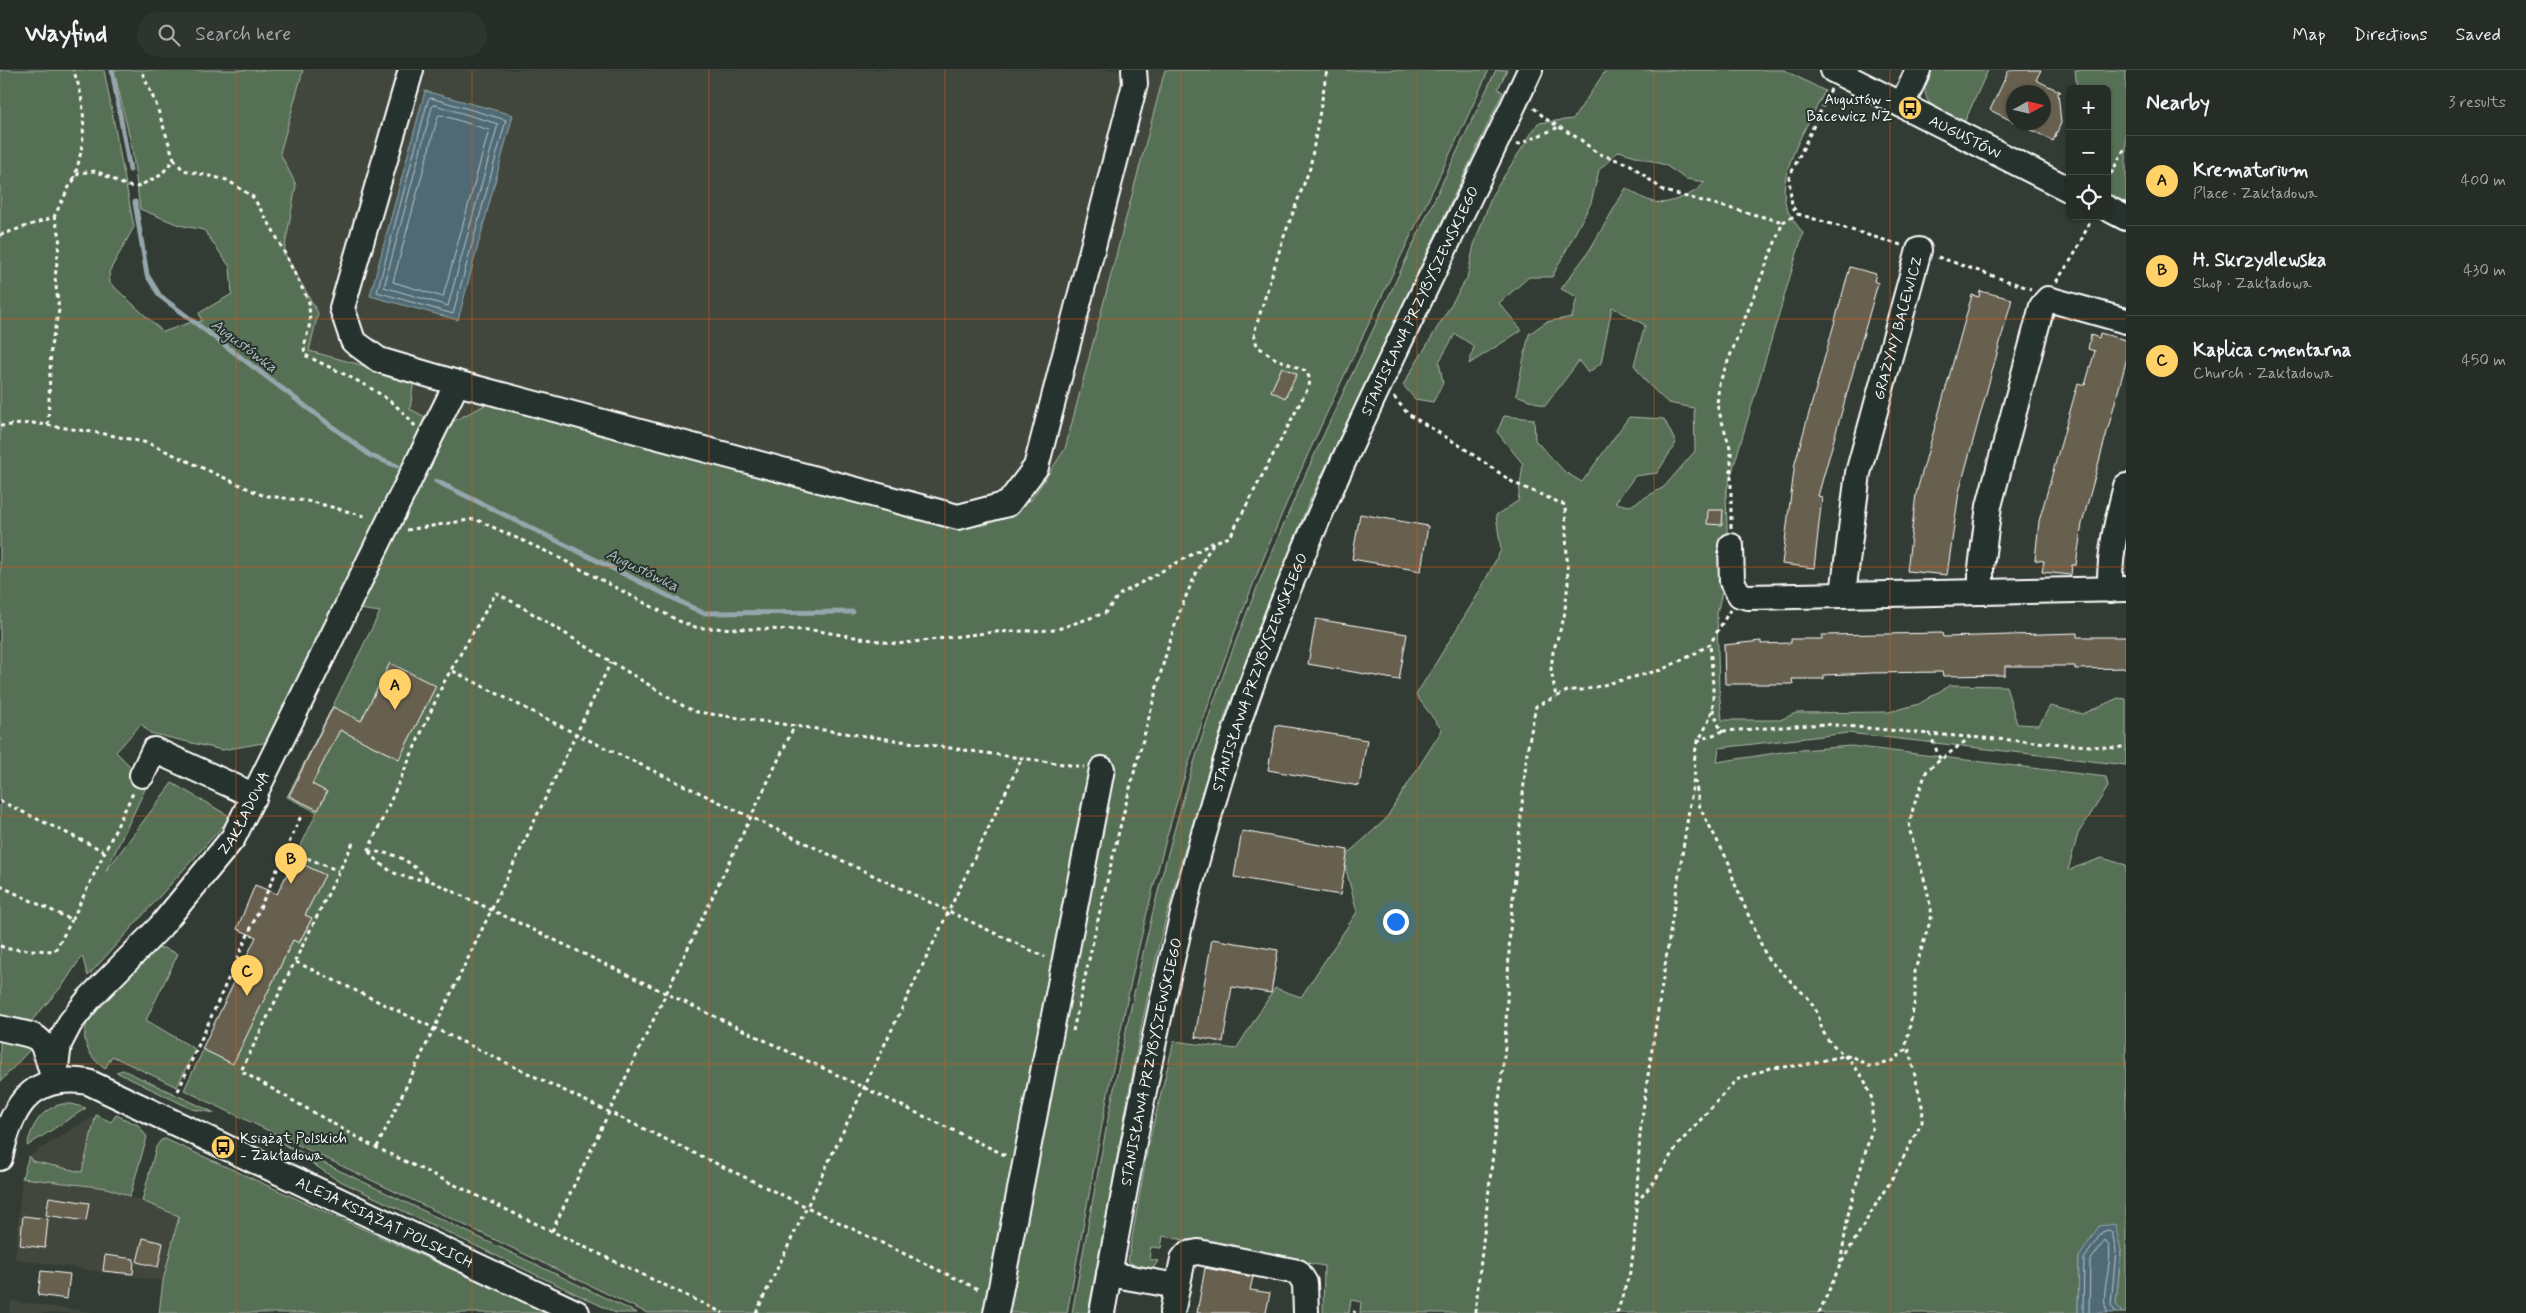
<!DOCTYPE html>
<html lang="en">
<head>
<meta charset="utf-8">
<style>
	body { margin:0; font-family:Mynerve,sans-serif; background:#2e352f; color:#f1f3f6 }
	.controls { position:absolute; right:15px; top:15px; display:grid; overflow:hidden; border-radius:8px; box-shadow:0 1px 4px #0004 }
	.controls button { width:45px; height:45px; display:grid; place-items:center; padding:0; border:0; border-bottom:1px solid #424944; background:#262d27; color:#f1f3f6; font:25px sans-serif }
	.compass { position:absolute; left:2006px; top:15px; width:45px; height:45px; border-radius:50%; background:#262d27; box-shadow:0 1px 4px #0004; rotate:82deg }
	.you { position:absolute; left:1395px; top:851px; width:18px; height:18px; margin:-12px; border:4px solid #fff; border-radius:50%; background:#1a73e8; box-shadow:0 0 0 8px #1a73e833 }
	.badge { display:grid; place-items:center; width:32px; height:32px; border-radius:50%; background:#ffd166; color:#111; font-size:16px; font-weight:700 }
	.pin { position:absolute; translate:-50% -41px; filter:drop-shadow(0 1px 2px #0008) }
	.pin::after { content:''; position:absolute; top:26px; width:18px; height:15px; background:inherit; clip-path:polygon(0 0,100% 0,50% 100%) }
	.list { margin:0; padding:0; list-style:none }
	h2 { display:flex; justify-content:space-between; align-items:center; height:65px; margin:0; padding:0 20px; font-size:21px }
	h2 small { font-size:16px; font-weight:400; color:#a4a8a7 }
	.list li { display:grid; grid-template-columns:32px 1fr auto; gap:15px; align-items:center; box-sizing:border-box; height:90px; padding:0 20px; border-top:1px solid #424944 }
	.list b { display:block; font-size:19px; white-space:nowrap }
	.list p { margin:0; font-size:16px; white-space:nowrap; color:#a4a8a7 }
	.list em { font-size:16px; font-style:normal; color:#a4a8a7 }
	.icon { flex:none; width:28px; height:28px; fill:none; stroke:currentColor; stroke-width:2; stroke-linecap:round; stroke-linejoin:round }
	.map { position:relative; flex:none; width:2126px; height:1243px; overflow:hidden }
	header { display:flex; align-items:center; gap:30px; box-sizing:border-box; height:70px; padding:0 25px; background:#262d27; border-bottom:1px solid #424944 }
	header strong { font-size:24px }
	nav { display:flex; gap:28px; margin-inline-start:auto; font-size:18px }
	.search { width:350px; height:45px; background:#2e352f; display:flex; align-items:center; gap:12px; box-sizing:border-box; padding:0 18px; border-radius:28px; color:#a4a8a7; font-size:19px }
	main { display:flex }
	aside { flex:1; background:#262d27 }
	.map>svg:first-child { display:block }
	.built { fill:#43473c }
	.green { fill:#576f54; stroke:#abb7aa }
	.water { fill:#4f6b75; stroke:#95a6ac }
	.lines { fill:none; stroke-linecap:round; stroke-linejoin:round }
	.shore { stroke:#b9c4c8; stroke-width:1 }
	.stream { stroke:#95a6ac; stroke-width:5 }
	.building { fill:#676050; stroke:#fff }
	.minor-casing { stroke:#fff; stroke-width:28 }
	.path { stroke:#fff; stroke-width:3; stroke-dasharray:4 4; stroke-linecap:butt }
	.minor { stroke:#26332d; stroke-width:24 }
	.grid { fill:none; stroke:#e8590c; stroke-width:1; stroke-opacity:0.55 }
	.labels { text-anchor:middle; stroke-width:4; stroke-linejoin:round; paint-order:stroke }
	.poi-label { font-size:15px; fill:#fff; stroke:#26332d; text-anchor:end }
	.street-label { font-size:15px; fill:#fff; stroke:#26332d }
	.water-label { font-size:16px; font-style:italic; fill:#b0bcc1; stroke:#26332d }
</style>
</head>
<body>
<header>
<strong>Wayfind</strong>
<div class="search"><svg class="icon" aria-label="search" viewBox="0 0 24 24"><circle cx="10" cy="10" r="6"/><path d="M15 15l6 6"/></svg>Search here</div>
<nav><a>Map</a><a>Directions</a><a>Saved</a></nav>
</header>
<main>
<div class="map">
<svg width="2126" height="1243" viewBox="0 0 2126 1243">
	<rect width="100%" height="100%" fill="#333c34"/>
	<filter id="ink" filterUnits="userSpaceOnUse"><feTurbulence type="fractalNoise" baseFrequency=".02" numOctaves="2"/><feDisplacementMap in="SourceGraphic" scale="10" xChannelSelector="R" yChannelSelector="G"/><feConvolveMatrix kernelMatrix="1 2 1 2 8 2 1 2 1" color-interpolation-filters="sRGB"/></filter>
	<g filter="url(#ink)">
		<g class="built">
			<path d="M303,0H1165L1065,379L1031,430L986,455L946,454L444,356L410,340L414,308L309,281L318,243L284,182L296,115L280,83Z"/>
			<path d="M96,1045L82,1102L32,1091L29,1086Z"/>
			<path d="M22,1108L107,1118L179,1146L163,1211L15,1189Z"/>
			<path d="M11,1231L98,1243H9Z"/>
		</g>
		<g class="green">
			<path d="M0,0H104L134,157L109,202L110,213L163,262L189,253L202,251L199,243L232,224L230,197L204,160L179,155L140,139L132,78L114,0H303L280,83L296,115L284,182L318,243L309,281L414,309L410,339L429,349L269,672L222,680L150,663L141,654L116,682L134,700L150,709L106,801L172,713L231,747L88,906L82,886L63,915L27,956L0,950Z"/>
			<path d="M1165,0H1489C1422,147 1348,290 1284,439C1253,512 1225,586 1199,662C1135,850 1104,1048 1067,1243H647L184,1020L317,742L287,727L380,542L353,538L444,356L495,330L946,454L986,455L1031,430L1065,379Z"/>
			<path d="M1496,0H1507L1498,19L1503,22L1309,432L1226,643L1180,796L1159,875L1141,958L1088,1243H1072C1108,1046 1142,852 1204,661C1249,524 1309,394 1371,264C1412,176 1454,88 1496,0Z"/>
			<path d="M1606,0H1784L1825,21C1810,52 1772,107 1788,141C1792,149 1798,156 1803,163L1726,422L1728,495L1717,544L1719,619L1722,650H1780L1796,643L1889,642L1919,634L1950,615L2006,616L2017,654L2039,655L2050,636L2083,644L2118,628L2126,629V695L1848,663L1719,678L1717,692L1789,681L1851,676L2106,707L2108,717L2078,764L2068,800L2102,788L2126,795V1243H2122L2116,1235L2121,1180L2079,1187L2078,1243H1360L1361,1232L1351,1230L1349,1243H1323L1324,1196L1163,1166L1161,1178L1151,1177L1149,1189L1158,1191L1153,1199L1138,1198L1128,1191L1148,1076L1174,971L1236,979L1275,918L1301,927L1357,842L1343,788L1385,750L1442,660L1416,625L1477,526L1501,480L1496,445L1518,431L1523,394L1497,362L1504,346L1534,349L1535,370L1565,402L1582,412L1629,347L1664,349L1676,373L1657,403L1635,406L1615,433L1630,436L1664,417L1695,381L1694,338L1668,333L1647,313L1634,295L1645,255L1612,237L1601,293L1588,303L1579,291L1545,336L1516,325L1529,264L1546,252L1572,247L1577,227L1561,219L1589,181L1626,118C1649,132 1657,138 1683,127C1693,123 1698,120 1705,112L1686,109L1665,95L1619,81L1599,100L1591,133L1552,207H1529L1499,233L1522,260L1469,294L1474,276L1455,264L1439,292L1443,313L1433,332L1415,329L1403,315L1467,208L1474,175L1492,125L1538,53L1573,49Z"/>
			<path d="M1930,0H1988L1964,53C1939,41 1914,35 1930,0Z"/>
			<path d="M2075,0H2126V136L2107,127V19H2077Z"/>
			<path d="M164,878L178,884L146,950L195,979L177,1017L112,986L105,999C50,958 121,909 152,879Z"/>
			<path d="M3,967L35,974L0,1012V970Z"/>
			<path d="M123,1000L215,1043L192,1039L116,1002Z"/>
			<path d="M62,1034H72L86,1038L27,1076C32,1055 41,1039 62,1034Z"/>
			<path d="M96,1045L111,1052L116,1045L138,1055L147,1067L130,1126L107,1118L22,1108L29,1086L32,1091L82,1102Z"/>
			<path d="M165,1069L548,1243H159L163,1211L179,1146L142,1131L156,1077L161,1070Z"/>
			<path d="M282,1073L637,1243H616L334,1108Z"/>
		</g>
		<g class="water">
			<path d="M425,21L513,45L458,250L370,226Z"/>
			<path d="M2115,1154L2121,1180L2116,1234L2122,1243H2078L2079,1187L2099,1156Z"/>
		</g>
		<g class="lines">
			<g class="shore">
				<path d="M431,28L506,50L453,244L377,222L428,30Z"/>
				<path d="M435,35L498,54L448,236L384,217L432,37Z"/>
				<path d="M441,45L489,60L443,227L393,212L438,46Z"/>
				<path d="M2083,1243L2084,1189L2102,1162L2109,1160L2112,1162L2116,1180L2111,1235L2116,1243"/>
				<path d="M2089,1243L2090,1191L2105,1170C2119,1183 2096,1225 2108,1243"/>
			</g>
			<g class="stream">
				<path d="M112,0L130,100"/>
				<path d="M135,132L147,205L160,226L371,386L397,396"/>
				<path d="M436,411L703,543L853,542"/>
			</g>
		</g>
		<g class="building">
			<path d="M2009,0H2041L2036,10L2061,22H2058L2061,53L2053,71L2016,52H2044V22H2014V52L1990,40Z"/>
			<path d="M1850,197L1876,204L1874,211L1878,213L1818,426L1822,427L1814,498L1782,494L1795,393Z"/>
			<path d="M1980,221L2012,229L1959,422L1947,505L1907,501L1916,424L1972,225L1979,227Z"/>
			<path d="M2100,263L2126,270V292L2082,454L2076,495H2072L2071,505L2042,502L2044,491L2035,490L2039,451L2078,313L2085,315L2095,281L2088,279L2091,265L2099,268Z"/>
			<path d="M1282,297L1297,304L1285,328L1271,321Z"/>
			<path d="M1708,440H1723L1722,455L1707,454Z"/>
			<path d="M1360,444L1428,456L1421,501L1352,489Z"/>
			<path d="M1316,549L1407,564L1399,610L1308,594Z"/>
			<path d="M1942,563L1943,567L2077,563V567H2126V598L2075,599V596H2005V605L1943,606L1942,602L1871,603L1824,605V609H1792L1793,614H1725L1724,575L1761,571V574L1791,573V569H1822V565Z"/>
			<path d="M390,593L436,616L399,689L340,660L312,714L327,722L318,740L289,726L333,637L361,651Z"/>
			<path d="M1276,655L1367,670L1359,716L1268,700Z"/>
			<path d="M1242,761L1348,780L1340,825L1234,807Z"/>
			<path d="M294,790L325,805L305,845L312,848L299,873L293,870L233,994L202,979L256,867L237,859L255,815L277,824Z"/>
			<path d="M1212,869L1278,880L1271,923L1232,917L1223,972L1195,967Z"/>
			<path d="M49,1127L89,1133L86,1151L46,1145Z"/>
			<path d="M23,1146L48,1149L45,1178L20,1175Z"/>
			<path d="M143,1168L163,1173L158,1197L137,1192Z"/>
			<path d="M105,1185L134,1189L133,1204L103,1201Z"/>
			<path d="M1205,1198L1253,1207L1250,1220L1270,1223L1266,1243H1197Z"/>
			<path d="M41,1201L70,1204L67,1229L38,1225Z"/>
		</g>
		<g class="lines">
			<g class="minor-casing">
				<g id="minor">
					<path d="M411,0L342,238L353,271L379,290L457,313L958,447L1008,434L1036,397L1135,14L1134,0"/>
					<path id="s1" d="M1833,0L2070,120"/>
					<path d="M1902,35L1918,0"/>
					<path d="M2107,138L2126,148"/>
					<path d="M1731,476L1732,512L1740,525L1748,527L2126,519"/>
					<path d="M2110,520C2109,483 2117,451 2126,416"/>
					<path d="M1981,522V498L1989,436L2042,236L2048,229L2126,251"/>
					<path id="s2" d="M1843,524L1858,403L1919,180"/>
					<path d="M142,705L154,680L255,726"/>
					<path d="M0,958C41,968 40,960 52,1003"/>
					<path id="s3" d="M54,1012L59,974L70,953L89,929L160,857L233,768L457,313"/>
					<path id="s4" d="M0,1088C11,1037 30,1003 88,1012L577,1243"/>
					<path d="M1109,1204L1177,1216"/>
					<path d="M996,1243L1102,699"/>
					<path id="s5" d="M1102,1243C1140,1036 1176,829 1246,630C1323,412 1433,209 1530,0"/>
					<path d="M1172,1243L1183,1189L1187,1184L1198,1182L1298,1202L1305,1213L1306,1243"/>
				</g>
			</g>
			<g class="path">
				<path d="M1831,19L1789,108L1792,136L1798,144L1901,175"/>
				<path d="M1534,38L1546,49L1581,70L1597,83L1631,95L1664,121L1783,152"/>
				<path d="M1517,75L1559,57"/>
				<path d="M174,89L183,100L227,110L253,127L273,160L309,232L310,253L304,277L305,285C343,305 388,320 415,356"/>
				<path d="M73,110C86,76 88,34 73,0"/>
				<path d="M2107,111L2126,76"/>
				<path d="M0,165L54,147L69,117L79,103L96,101L127,116L137,117L161,105L174,89L156,34L141,0"/>
				<path d="M1938,187L2031,219"/>
				<path d="M2056,212L2073,187L2091,150"/>
				<path d="M1394,327L1408,344L1459,375L1514,413L1565,435L1568,513L1564,548L1553,582L1551,599L1556,627L1569,620H1584L1661,600L1694,584L1710,574L1730,540"/>
				<path d="M48,355L51,276L59,240L55,208L60,166L54,147"/>
				<path d="M0,356L33,353L105,364L148,373L262,425L313,432L368,447"/>
				<path d="M1731,458V381L1717,335L1719,314L1783,152L1798,144"/>
				<path d="M407,460L475,449L554,485L679,551L698,558L812,560L897,574L994,562L1055,560L1105,543L1119,525L1214,472L1230,467L1309,316L1310,309L1306,301L1274,288L1257,276L1254,263L1283,169L1310,98L1327,0"/>
				<path d="M453,601L576,664L1045,887"/>
				<path d="M1713,639L1719,656L1724,661L1825,654L1930,664"/>
				<path d="M1697,671L1723,661"/>
				<path d="M1940,689L1930,664L2116,678L2126,676"/>
				<path d="M1695,710L1700,738L1729,793L1734,812L1767,888L1809,929L1818,944L1822,960L1828,970L1852,993L1864,1009L1872,1029V1059L1849,1140L1840,1195"/>
				<path d="M0,731L104,781"/>
				<path d="M353,773L241,1001L369,1074L723,1243"/>
				<path d="M285,779L339,801"/>
				<path d="M368,781L444,612L496,523L517,534L685,637L697,642L1084,697"/>
				<path d="M368,781C400,784 405,788 429,810L1007,1086"/>
				<path d="M369,782C390,804 397,807 428,810"/>
				<path d="M0,816L72,850L134,721"/>
				<path d="M0,876L9,879L55,881L72,850"/>
				<path d="M296,892L980,1220"/>
				<path d="M1073,961C1095,862 1117,763 1144,666C1162,600 1176,531 1213,474"/>
				<path d="M178,1021L301,746"/>
				<path d="M377,1077L611,592"/>
				<path d="M1636,1133L1653,1113L1677,1076L1736,1010L1771,998L1804,995L1843,986H1852L1869,996H1878L1894,990L1905,980L1915,930V900L1932,845L1927,819L1909,758L1913,738L1927,700L1972,666"/>
				<path d="M552,1161L795,655"/>
				<path d="M756,1243L1022,688"/>
				<path d="M1354,1243L1355,1241"/>
				<path d="M1475,1243L1505,977L1510,860L1527,682L1536,636L1556,627"/>
				<path d="M1617,1243L1631,1199L1634,1175L1640,1064L1645,1025L1695,701C1692,667 1705,668 1712,640C1715,626 1711,590 1710,574"/>
				<path d="M1819,1243L1840,1195L1882,1124L1891,1111L1922,1052L1923,1040L1908,976"/>
			</g>
			<use href="#minor" class="minor"/>
		</g>
	</g>
	<path class="grid" d="M236,0V1243M472,0V1243M709,0V1243M945,0V1243M1181,0V1243M1417,0V1243M1654,0V1243M1890,0V1243M0,249H2126M0,497H2126M0,746H2126M0,994H2126"/>
	<defs>
		<g id="bus-disc" transform="scale(1.25)"><circle r="9.5" fill="#ffd166" stroke="#26332d"/><path d="M-5-6H5V4H4V6H2V4H-2V6H-4V4H-5ZM-3.5-4V0h7V-4ZM-3.5 1.2v1.5H-2V1.2ZM2 1.2v1.5H3.5V1.2Z" fill="#111"/></g>
	</defs>
	<g fill-rule="evenodd">
		<use href="#bus-disc" x="1910" y="38"/>
		<use href="#bus-disc" x="223" y="1077"/>
	</g>
	<g class="labels">
		<g class="poi-label">
			<text x="1892" y="34">Augustów -<tspan x="1892" dy="17">Bacewicz NŻ</tspan></text>
			<text x="240" y="1073" text-anchor="start">Książąt Polskich<tspan x="240" dy="17">- Zakładowa</tspan></text>
		</g>
		<g class="street-label">
			<text dy="5" stroke="none"><textPath href="#s1" startOffset="148">AUGUSTÓW</textPath></text>
			<text dy="5" stroke="none"><textPath href="#s5" startOffset="1066">STANISŁAWA PRZYBYSZEWSKIEGO</textPath></text>
			<text dy="5" stroke="none"><textPath href="#s2" startOffset="272">GRAŻYNY BACEWICZ</textPath></text>
			<text dy="5" stroke="none"><textPath href="#s5" startOffset="661">STANISŁAWA PRZYBYSZEWSKIEGO</textPath></text>
			<text dy="5" stroke="none"><textPath href="#s3" startOffset="336">ZAKŁADOWA</textPath></text>
			<text dy="5" stroke="none"><textPath href="#s5" startOffset="256">STANISŁAWA PRZYBYSZEWSKIEGO</textPath></text>
			<text dy="5" stroke="none"><textPath href="#s4" startOffset="461">ALEJA KSIĄŻĄT POLSKICH</textPath></text>
		</g>
		<g class="water-label">
			<text transform="translate(245 275) rotate(37)" y="6">Augustówka</text>
			<text transform="translate(643 499) rotate(26)" y="6">Augustówka</text>
		</g>
	</g>
</svg>
<div class="controls">
<button>+</button>
<button>−</button>
<button><svg class="icon" aria-label="locate" viewBox="0 0 24 24"><circle cx="12" cy="12" r="6"/><path d="M12 2v4M12 18v4M2 12h4M18 12h4"/></svg></button>
</div>
<svg class="compass" viewBox="-18 -18 36 36"><path d="M0-13l5 13h-10z" fill="#e53935"/><path d="M0 13l5-13h-10z" fill="#a4a8a7"/></svg>
<div class="you"></div>
<div class="pin badge" style="left:395px;top:640px">A</div>
<div class="pin badge" style="left:291px;top:814px">B</div>
<div class="pin badge" style="left:247px;top:926px">C</div>
</div>
<aside>
<h2>Nearby<small>3 results</small></h2>
<ul class="list">
<li><span class="badge">A</span><div><b>Krematorium</b><p>Place · Zakładowa</p></div><em>400 m</em></li>
<li><span class="badge">B</span><div><b>H. Skrzydlewska</b><p>Shop · Zakładowa</p></div><em>430 m</em></li>
<li><span class="badge">C</span><div><b>Kaplica cmentarna</b><p>Church · Zakładowa</p></div><em>450 m</em></li>
</ul>
</aside>
</main>
</body>
</html>
